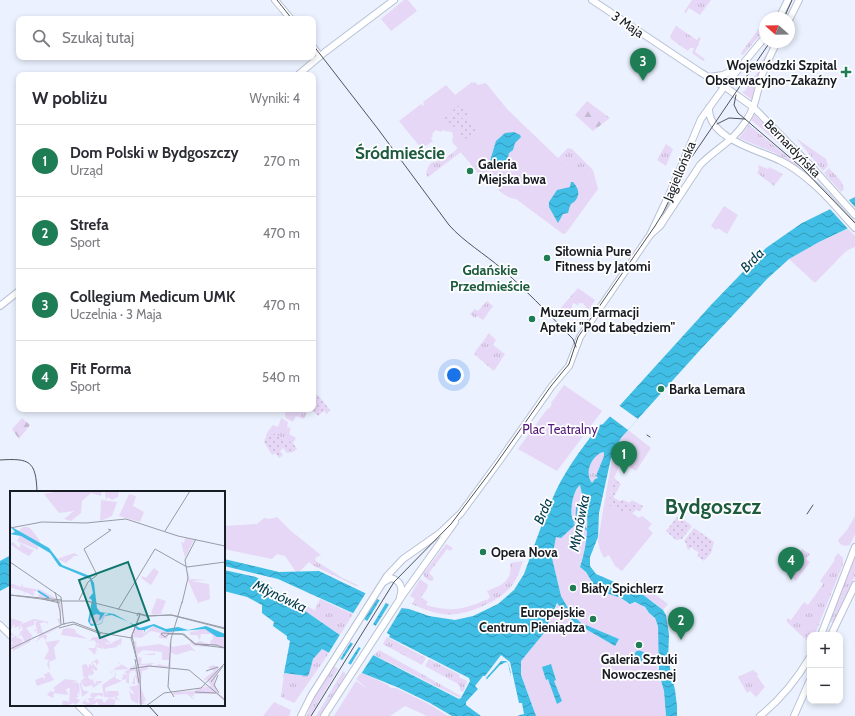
<!DOCTYPE html>
<html lang="pl">
<head>
<meta charset="utf-8">
<style>
	body { margin:0; font-family:Cabin,sans-serif; background:#f7f7f7; color:#2b2b33 }
	.controls { position:absolute; right:12px; bottom:12px; display:grid; overflow:hidden; border-radius:8px; box-shadow:0 2px 6px #0003 }
	.controls button { width:36px; height:36px; display:grid; place-items:center; padding:0; border:0; border-bottom:1px solid #e1e1e2; background:#fff; color:#2b2b33; font:20px sans-serif }
	.compass { position:absolute; left:759px; top:12px; width:36px; height:36px; border-radius:50%; background:#fff; box-shadow:0 2px 6px #0003; rotate:290deg }
	.you { position:absolute; left:454px; top:375px; width:14px; height:14px; margin:-10px; border:3px solid #fff; border-radius:50%; background:#1a73e8; box-shadow:0 0 0 6px #1a73e833 }
	.badge { display:grid; place-items:center; width:26px; height:26px; border-radius:50%; background:#1e7d55; color:#fff; font-size:13px; font-weight:700 }
	.pin { position:absolute; translate:-50% -33px; filter:drop-shadow(0 1px 2px #0008) }
	.pin::after { content:''; position:absolute; top:21px; width:14px; height:12px; background:inherit; clip-path:polygon(0 0,100% 0,50% 100%) }
	.list { margin:0; padding:0; list-style:none }
	h2 { display:flex; justify-content:space-between; align-items:center; height:52px; margin:0; padding:0 16px; font-size:17px }
	h2 small { font-size:13px; font-weight:400; color:#7c7c81 }
	.list li { display:grid; grid-template-columns:26px 1fr auto; gap:12px; align-items:center; box-sizing:border-box; height:72px; padding:0 16px; border-top:1px solid #e1e1e2 }
	.list b { display:block; font-size:15px; white-space:nowrap }
	.list p { margin:0; font-size:13px; white-space:nowrap; color:#7c7c81 }
	.list em { font-size:13px; font-style:normal; color:#7c7c81 }
	.icon { flex:none; width:22px; height:22px; fill:none; stroke:currentColor; stroke-width:2; stroke-linecap:round; stroke-linejoin:round }
	.map { position:relative; flex:none; width:855px; height:716px; overflow:hidden }
	.search { position:absolute; background:#fff; box-shadow:0 2px 6px #0003; left:16px; top:16px; width:300px; height:44px; display:flex; align-items:center; gap:10px; box-sizing:border-box; padding:0 14px; border-radius:8px; color:#7c7c81; font-size:15px }
	.panel { position:absolute; background:#fff; box-shadow:0 2px 6px #0003; left:16px; top:72px; width:300px; height:340px; border-radius:8px }
	.map>svg:first-child { display:block }
	.grass { fill:url(#grass-tufts) }
	.forest { fill:url(#forest-firs) }
	.park { fill:#e6d7f6 }
	.garden { fill:url(#garden-dots) }
	.water { fill:url(#water-waves); fill-rule:evenodd }
	.pier { fill:#ebf1fe }
	.lines { fill:none; stroke-linecap:round; stroke-linejoin:round }
	.stream { stroke:#40bee6; stroke-width:1.5 }
	.river { stroke:#40bee6; stroke-width:9 }
	.secondary-casing { stroke:#b8c2d6; stroke-width:8 }
	.secondary { stroke:#fff; stroke-width:6 }
	.tram { stroke:#4f545c; stroke-width:1 }
	.poi-dot { fill:#1e7d55; stroke:#fff; stroke-width:1.5 }
	.labels { text-anchor:middle; stroke-width:3.5; stroke-linejoin:round; paint-order:stroke }
	.street-label { font-size:13px; fill:#181c23; stroke:#fff }
	.poi-label { font-size:13px; font-weight:bold; fill:#181c23; stroke:#fff; text-anchor:start }
	.park-label { font-size:13px; fill:#521b79; stroke:#fff }
	.water-label { font-size:14px; font-style:italic; fill:#003b4b; stroke:#fff }
	.neighbourhood-label { font-size:14px; font-weight:bold; fill:#1d5b3f; stroke:#fff }
	.district-label { font-size:17px; font-weight:bold; fill:#1d5b3f; stroke:#fff }
	.town-label { font-size:21px; font-weight:bold; fill:#1d5b3f; stroke:#fff }
	.inset-river { fill:none; stroke:#40bee6; stroke-width:2 }
	.inset-road { fill:none; stroke:#979ca6; stroke-width:1 }
	.view { fill:#0f766e; fill-opacity:0.15; stroke:#0f766e; stroke-width:2 }
	.inset-edge { fill:none; stroke:#181c23; stroke-width:2 }
</style>
</head>
<body>
<div class="map">
<svg width="855" height="716" viewBox="0 0 855 716">
	<defs>
		<pattern id="grass-tufts" width="24" height="20" patternUnits="userSpaceOnUse"><rect width="24" height="20" fill="#e6d7f6"/><path d="M3 7l-1-3M5 7V3M7 7l1-3M15 17l-1-3M17 17v-4M19 17l1-3" fill="none" stroke="#c5b8d3"/></pattern>
		<pattern id="forest-firs" width="22" height="20" patternUnits="userSpaceOnUse"><rect width="22" height="20" fill="#e6d7f6"/><path d="M5 1l3.5 6h-7zM16 11l3.5 6h-7z" fill="#c5b8d3"/></pattern>
		<pattern id="garden-dots" width="8" height="8" patternUnits="userSpaceOnUse"><rect width="8" height="8" fill="#e6d7f6"/><path d="M2 2h.1M6 6h.1" fill="none" stroke="#c5b8d3" stroke-width="1.8" stroke-linecap="round"/></pattern>
		<pattern id="water-waves" width="16" height="10" patternUnits="userSpaceOnUse"><rect width="16" height="10" fill="#40bee6"/><path d="M0 5q4-4 8 0t8 0" fill="none" stroke="#359aba"/></pattern>
	</defs>
	<rect width="100%" height="100%" fill="#ebf1fe"/>
	<g class="grass">
		<path d="M692,0H711L700,15L689,8L686,13L684,12Z"/>
		<path d="M765,20V29L743,55H742L741,53Z"/>
		<path d="M676,26L697,40L699,37L701,38L695,52L705,59L703,61L692,53L694,48H690L688,51L671,39L670,36Z"/>
		<path d="M769,50L752,100L742,92V91L744,92L759,70L757,68Z"/>
		<path d="M753,115H755L783,145L806,166L751,120Z"/>
		<path d="M749,125L794,162L803,171L775,153L739,138Z"/>
		<path d="M796,138L826,159L828,166L823,171Z"/>
		<path d="M666,144L673,149L666,166L657,160Z"/>
		<path d="M462,145L465,149L428,177L426,174C430,158 433,164 444,159C450,156 456,149 462,145Z"/>
		<path d="M568,148L572,149L593,170L585,179L558,158Z"/>
		<path d="M758,165L768,169L769,167L783,174L774,186L757,173L759,169Z"/>
		<path d="M829,168L841,181L844,189L841,192L824,173Z"/>
		<path d="M578,288L595,300L587,312L584,310L586,307L583,303H579L578,305L573,303L572,306V311L567,318L558,311Z"/>
		<path d="M487,301L493,306L483,320L477,316L475,318L470,314L475,309L478,311Z"/>
		<path d="M489,333L496,340L493,345L505,354L494,371L474,354L475,352Z"/>
		<path d="M288,409H294L299,412L301,409H310L309,412L307,411L304,419L296,416L293,422L286,418L284,410L287,412Z"/>
		<path d="M281,418L288,422L287,427L291,428L289,434L296,438L293,443L268,431L273,425L278,427Z"/>
		<path d="M603,452L604,453V456L596,476L598,478L592,483C584,473 591,456 603,452Z"/>
		<path d="M446,544L453,548L450,551L447,549L429,573L434,578L432,581C428,581 424,577 423,574Z"/>
		<path d="M802,549L810,554L806,559L810,562L796,581L789,575L791,573L786,570L789,567L798,573L799,571L790,564Z"/>
		<path d="M838,553L843,558V564L815,634L814,635H810V640H806L786,621L788,618L791,620L804,602L808,605L823,584L820,581L835,560L834,559Z"/>
		<path d="M855,554V576L833,623L829,621Z"/>
		<path d="M312,558H315L316,561L341,577L359,586H356L314,566L309,562Z"/>
		<path d="M523,561C520,569 518,577 513,584C506,594 494,601 483,606C455,618 440,617 412,604L415,599L410,596L420,579L428,585L427,589L421,597L428,602L426,605C443,610 456,611 473,605C478,604 482,600 487,600L490,597L487,591C502,585 513,581 510,563Z"/>
		<path d="M320,599L341,609V610L342,609L353,614L340,635L304,610L307,606L316,611L315,609Z"/>
		<path d="M387,637L426,658L422,665L383,644Z"/>
		<path d="M322,649L329,653L295,702L294,703L281,697L284,673L305,676L309,674L313,659Z"/>
		<path d="M379,650L461,696L460,698L374,655Z"/>
		<path d="M429,659L460,675L459,677L467,681L468,679L463,692L460,690V687L458,684L425,666Z"/>
		<path d="M334,666L338,669L310,716H307L312,701Z"/>
		<path d="M753,670L758,674L757,676L765,687L756,697L750,691L747,693L738,677Z"/>
		<path d="M343,671L346,674L321,716H316Z"/>
	</g>
	<g class="forest">
		<path d="M587,101L610,118L593,131L575,115Z"/>
		<path d="M22,418L30,425L19,439L12,429Z"/>
	</g>
	<g class="park">
		<path d="M404,0H408L417,11L391,31L381,19Z"/>
		<path d="M472,82L473,83L475,82L478,85L486,83L507,109L558,158L585,179L593,170L598,189L566,233L563,234L516,199C509,199 502,193 497,189L498,187L478,173L453,143L452,141L453,136L452,132L445,131L443,130L441,132L436,130L432,134L433,135L431,139L433,141L430,143H429V144L426,146H424L421,148L399,121L421,104L423,106L424,104L423,102L446,85L455,95Z"/>
		<path d="M724,206L738,215L727,234L718,228L716,230L711,226Z"/>
		<path d="M848,229L855,236V247L848,250L844,253L815,283L789,259L819,242Z"/>
		<path d="M564,385L602,411L557,471L518,449L548,408L549,409L552,404L551,403Z"/>
		<path d="M628,430L651,448L636,471L621,463L614,478L609,505L628,510L639,518L642,516L652,524L648,528L653,533L622,571L615,566L609,555L604,558L600,550L598,541L612,458L617,444Z"/>
		<path d="M580,485L586,513L587,514C588,532 586,549 580,567L586,572L597,590L621,598L630,604C639,601 643,605 648,612C650,615 653,616 655,619C662,628 659,651 659,663H658L657,668L659,669V673L664,691L666,716H536L521,675V661L544,633L558,603L563,610L569,615L572,621L577,624L615,646L619,639L581,623L573,615L568,608L561,596L552,558L556,537L561,538L574,525C568,517 572,492 580,485Z"/>
		<path d="M855,516V534L850,545C845,547 839,545 838,540L847,530Z"/>
		<path d="M277,517L291,531L321,555L315,558H313L299,572H296L285,556L277,554L272,559L224,549V526L257,524L264,518L270,519Z"/>
		<path d="M636,580L668,604L663,610L652,601L631,589Z"/>
		<path d="M362,673L388,685L391,688H396L427,703L448,716H427L405,706L390,716H334L356,681L369,690L356,679L360,674Z"/>
		<path d="M274,702L291,710L289,716H263Z"/>
	</g>
	<g class="garden">
		<path d="M462,103L473,116L472,117L449,113Z"/>
		<path d="M446,115L471,120L472,127L476,130L463,141C458,138 460,133 459,128L456,126L452,127L444,117Z"/>
		<path d="M317,394L330,410L327,414L324,411L318,416L311,409H313V402Z"/>
		<path d="M268,431L293,443L297,449L293,452L287,453L283,448L280,451L283,455L279,458L275,453L272,455L264,442Z"/>
		<path d="M614,478L621,484L614,496V498L620,501L623,500L630,503L632,500L643,506L640,512L637,509L633,513L628,510L620,513L609,505Z"/>
		<path d="M677,517L682,521L684,520L692,526L682,539L676,540L666,531Z"/>
		<path d="M694,528L714,542L711,553L704,561L697,556L699,553L691,547L689,550L687,548L686,543L684,541Z"/>
	</g>
	<g class="water">
		<path d="M514,132L520,135L521,137L515,143L513,150L509,153L507,162L504,164L496,168L491,167L490,161L496,141L505,133Z"/>
		<path d="M571,182H573C578,188 581,194 575,201C572,204 572,202 570,206C569,208 569,210 568,213L563,214L558,223L549,207V202L557,190L570,187Z"/>
		<path d="M855,197V225L819,242L789,259L767,279L701,349L636,421L621,438L611,458L599,513L598,537L590,557V566L596,574L642,594L663,610L666,615L669,635L668,659L675,690L677,706V716H666L664,691L659,673L658,626L655,618L649,613L645,607L635,602L630,604L621,598L597,590L586,572L580,567C586,549 588,532 587,514L586,513L580,485C572,491 568,517 575,525L561,538L556,537L552,558L561,596L568,608L573,615L581,623L619,639L615,646L577,624L572,621L569,615L563,610L557,603L544,633L521,661V675L536,716H518L514,691L508,663L506,662L500,665L466,702V705L481,716H452L430,703L397,687L362,673L355,667L322,649L313,659L309,674L307,676L284,673L290,641L287,639V636L273,626L274,622L262,613V605L260,604L247,597L224,591V570L256,577L350,642L373,655L459,699L461,698L470,681L469,678L389,637L390,635L383,630L355,614L278,579L224,566V559L279,572L319,571L394,607L409,609L429,616L455,620L473,616L498,604L514,590L524,574C533,550 541,525 551,502C562,474 581,449 600,425L603,424L711,305L766,248L802,223ZM603,452L604,453V456L596,476L598,478L595,479L592,483C584,473 591,456 603,452Z"/>
		<path d="M11,555V585L0,591V561Z"/>
		<path d="M551,664L556,680L554,681L562,701L557,704L549,682L548,679L546,680L542,667Z"/>
	</g>
	<g class="pier">
		<path d="M848,199L855,207V227L849,230L829,208Z"/>
		<path d="M617,404L638,419L628,430L608,415Z"/>
		<path d="M367,591L378,597L363,621L352,615Z"/>
		<path d="M381,598L387,601L372,626L366,623Z"/>
		<path d="M390,603L394,605L403,606L386,634L375,627Z"/>
		<path d="M341,633L352,640L339,661L328,654Z"/>
		<path d="M354,642L360,645L347,665L341,662Z"/>
		<path d="M362,646L374,654L361,674L350,666Z"/>
		<path d="M501,655L510,662L519,703H522L524,714L516,716L509,679L511,678L510,673H511L508,663L506,661H501L486,678L487,680L479,690L475,686L483,676H485Z"/>
	</g>
	<g class="lines">
		<path class="stream" d="M572,520L574,522L576,521L577,504H580L581,523L587,530"/>
		<path class="river" d="M639,655L649,660"/>
		<g class="secondary-casing">
			<g id="secondary">
				<path d="M275,0L291,19"/>
				<path d="M592,0L700,72L728,89L753,107L810,165L855,215"/>
				<path d="M779,18L788,0"/>
				<path d="M789,20L799,0"/>
				<path d="M313,47L320,56"/>
				<path d="M298,75L325,52L394,0"/>
				<path d="M709,77L723,75L738,68"/>
				<path d="M709,108C708,139 759,150 781,161C791,166 802,174 811,182C827,195 841,213 855,228"/>
				<path d="M651,234L660,226L700,165C716,148 732,143 746,121C755,108 757,93 761,78C765,66 771,54 777,42"/>
				<path d="M0,306L19,291"/>
				<path d="M384,582L391,578C401,581 403,588 400,597"/>
				<path d="M0,625L11,636"/>
				<path d="M821,635L855,547"/>
				<path d="M831,635L855,585"/>
				<path d="M78,705L89,716"/>
				<path d="M301,716L311,696L387,576L403,559L440,533L461,513L500,460L552,386L569,366L580,337L650,235L669,195L701,119L727,83L765,37"/>
				<path d="M324,716L402,596L455,522"/>
				<path d="M760,716C780,700 797,679 810,657"/>
				<path d="M794,716L810,680"/>
			</g>
		</g>
		<use href="#secondary" class="secondary"/>
		<g class="tram">
			<path d="M277,0L292,19"/>
			<path d="M784,18L792,0"/>
			<path d="M313,45L378,129L449,225C464,242 485,254 502,269C525,289 547,312 568,334L573,339L576,347"/>
			<path d="M736,95L734,105L738,113L801,167L855,223"/>
			<path d="M717,124L729,118L745,119"/>
			<path d="M647,435L650,437"/>
			<path d="M0,460C30,458 36,461 37,492"/>
			<path d="M807,514L813,505"/>
			<path d="M148,705L158,716"/>
			<path d="M311,716L394,582L451,524L491,471L551,386L569,364L578,337L655,226L663,213L685,167L770,42"/>
		</g>
	</g>
	<g class="poi-dot">
		<path d="M844 66h4v4h4v4h-4v4h-4v-4h-4v-4h4z"/>
		<circle cx="470" cy="171" r="4"/>
		<circle cx="547" cy="258" r="4"/>
		<circle cx="532" cy="319" r="4"/>
		<circle cx="661" cy="389" r="4"/>
		<circle cx="483" cy="552" r="4"/>
		<circle cx="573" cy="588" r="4"/>
		<circle cx="593" cy="619" r="4"/>
		<circle cx="639" cy="645" r="4"/>
	</g>
	<g class="labels">
		<g class="street-label">
			<text transform="translate(628 24) rotate(34)" y="5">3 Maja</text>
			<text transform="translate(793 148) rotate(46)" y="5">Bernardyńska</text>
			<text transform="translate(679 171) rotate(-67)" y="5">Jagiellońska</text>
		</g>
		<g class="poi-label">
			<text x="837" y="70" text-anchor="end">Wojewódzki Szpital<tspan x="837" dy="15">Obserwacyjno-Zakaźny</tspan></text>
			<text x="478" y="169">Galeria<tspan x="478" dy="15">Miejska bwa</tspan></text>
			<text x="555" y="256">Siłownia Pure<tspan x="555" dy="15">Fitness by Jatomi</tspan></text>
			<text x="540" y="317">Muzeum Farmacji<tspan x="540" dy="15">Apteki "Pod Łabędziem"</tspan></text>
			<text x="669" y="394">Barka Lemara</text>
			<text x="491" y="557">Opera Nova</text>
			<text x="581" y="593">Biały Spichlerz</text>
			<text x="585" y="617" text-anchor="end">Europejskie<tspan x="585" dy="15">Centrum Pieniądza</tspan></text>
			<text x="639" y="664" text-anchor="middle">Galeria Sztuki<tspan x="639" dy="15">Nowoczesnej</tspan></text>
		</g>
		<g class="park-label">
			<text x="560" y="434">Plac Teatralny</text>
		</g>
		<g class="water-label">
			<text transform="translate(752 260) rotate(-46)" y="5">Brda</text>
			<text transform="translate(543 511) rotate(-67)" y="5">Brda</text>
			<text transform="translate(579 523) rotate(-79)" y="5">Młynówka</text>
			<text transform="translate(280 596) rotate(25)" y="5">Młynówka</text>
		</g>
		<g class="neighbourhood-label">
			<text x="490" y="275">Gdańskie<tspan x="490" dy="16">Przedmieście</tspan></text>
		</g>
		<g class="district-label">
			<text x="400" y="159">Śródmieście</text>
		</g>
		<g class="town-label">
			<text x="713" y="514">Bydgoszcz</text>
		</g>
	</g>
	<g transform="translate(10 491)">
		<rect width="215" height="215" fill="#ebf1fe"/>
		<path d="M95,0H109L108,6L102,9L98,6L96,9ZM177,77L180,89L182,88L197,89L181,90L199,93L200,108L188,112L178,89ZM49,112H52L50,136L34,144H37L36,149L32,146L26,151L31,142L27,143V139L25,141L24,138L27,139L25,131L28,130H24V134L16,137L24,147L21,146L20,151L3,160L1,154L0,159V151L5,155L0,149L4,145L0,144V140L5,146V143L6,146L10,143V140L11,144L6,146L13,149L10,153L15,151L10,141L13,139L11,134L10,135L11,137L9,139V135L5,137L4,133L1,138L0,127L13,131L9,134L24,128L39,131L37,133L36,131L30,132L33,143L50,134L47,128L50,127ZM94,150L96,153H108L107,156L94,158L92,154L93,158L86,156L88,162L86,159L85,164L78,157H85L86,152L89,156L88,152ZM123,150H126L128,166L132,167V164L145,162V164H132L131,173L144,172L141,174L144,175L150,173L149,170L151,174L158,175L161,159V176H138V178L132,180L130,195L136,209L133,212L137,213H129V206L128,213L121,209L119,199L121,202L125,203L119,196L128,194L125,184V193H122L124,186L125,184H127L125,180H121L120,183L125,182L120,183L119,181V193L116,191L117,184L116,188L112,189L113,183L118,184L114,181L120,178L105,179L106,184L105,187L112,190L95,197L96,203L97,200H108L109,204L106,206L110,209L105,208L104,204L103,207L94,206L92,194L105,185V179L101,181L103,184L100,181L106,178H103V175V178L112,174L108,172V171L119,178L125,174L126,179L131,178L130,175L140,174H129ZM87,168L89,171L87,175L85,171L82,172L88,178L86,180L82,177L84,182L81,185L79,183L78,187L82,189L89,186L83,189L85,194L86,190H92V191L90,193L86,190L89,193L83,197L82,194L75,196L71,192L73,199L79,201L72,206L70,193V192L77,190L70,191L75,186L73,185L72,174L76,173L79,177V173L83,175L81,172ZM203,174L209,176L204,190L208,202L215,208V211L206,203H183L185,206L181,204L184,208H183L177,203L162,204L164,201L184,200L196,194L193,198L197,195L202,199L199,196L202,193L200,194L197,188L195,190L194,188L204,180L198,176ZM39,181L44,189L27,195L25,189L33,186L35,189V185L33,184ZM55,188L69,190L62,191L69,192L70,206L69,201L67,204L69,206L65,207L70,209L66,214L64,212L55,215L52,213L53,209L59,211L60,197L56,198L58,204L44,202L43,207L37,204L40,200L44,201L45,197L43,198V197ZM93,202V206L89,204L85,206L84,210L86,208H92L94,212L99,207L111,210L105,209V214L113,215H89L87,210L85,213L78,215L72,212L77,207L75,211L80,212L78,207H83L80,205L81,202Z" fill="#e6d7f6"/>
		<path d="M50,0H92L91,5L81,2L72,10L71,22L61,30L54,28L64,20L49,22L34,3ZM7,50L20,58L24,59L19,65L13,62L0,53L3,51L9,57L11,53Z" fill="#e6d7f6"/>
		<path d="M119,3L126,5L123,15L134,21L130,31L109,25ZM91,9L107,11L102,25L90,30Z" fill="#e6d7f6"/>
		<path d="M64,62L69,65H64L56,72L47,68ZM144,77L149,81L141,94L131,87L132,85L136,87ZM0,92L11,96L12,92L13,96L31,99L47,108L28,106L30,101L26,100L22,101L25,102L23,105L16,101L13,105L15,101L0,96ZM183 99a5 5 0 1 1 10 0a5 5 0 1 1-10 0ZM147,107L156,110L151,122L153,123L144,124L141,122ZM81,123L91,124L99,123L85,134L80,132ZM143,135L153,140H162L161,143L158,144L157,148L149,147L150,142L141,140L131,147L123,146L125,136L134,139L137,137L133,140L134,143ZM58,137L65,138L66,142L78,148L51,144L53,138ZM194,138L215,146V157L201,154L200,150L203,148L202,143H191L190,149L187,144H180V141ZM83,146H94L101,152L112,147L111,154L92,151L87,153L84,149L79,150ZM181,148L186,152L190,150L199,153L200,156L184,155L180,152ZM35,149L37,151L50,149L44,157L46,168L39,171L40,180L37,173L39,169L34,168L39,159ZM160,149L162,156L179,153L186,161L182,159L166,164L160,161V169H152V161L133,159L128,163L126,159L127,156L150,153L159,156Z" fill="#e6d7f6"/>
		<path d="M13,36H18L22,39L30,50L29,53L8,40ZM10,44L28,55V59L7,50ZM175,47L184,49L175,67L171,51L174,52Z" fill="#e6d7f6"/>
		<path d="M0,35L39,57L52,74L80,85L84,92L87,117L90,121L104,123L130,137L144,133L156,138L168,136L178,139L196,135L215,143V146H207L195,138L157,141L143,135L135,139L134,142V139H128L119,131L102,124L94,125L91,133L81,135L78,130L82,109L79,107L83,102L80,88L49,75L40,62L11,45L0,43L5,41ZM95,122L99,123L94,125L92,132L85,134L80,132L81,123V126L86,123L90,124L89,129H90Z" fill="#40bee6" fill-rule="evenodd"/>
		<path class="inset-river" d="M28,100L39,107"/>
		<path class="inset-road" d="M0,37L32,31L76,32L116,28L168,45L215,55M155,40L180,0M0,71L51,106L54,134M45,101L50,120L51,134M0,104L52,109M0,104L47,110H77L136,125L161,124L215,138M32,108L50,112M69,109L78,91L87,84L74,58L101,39L98,38M172,112L178,87L175,69L186,48M108,119L145,58L177,76L215,71M130,123L122,144L130,185L131,215M127,125L128,122L138,125L162,124L215,137M49,137L64,133L91,143M215,157L206,154L185,153L174,143H172L152,142L151,143L155,146L159,143H172L185,153L215,157M0,158L53,133L63,131L92,142L122,147M125,168L129,192M129,177L121,147L130,124M120,178L139,175L179,179L215,209M196,180L208,176M208,184L204,194L209,202M201,191L213,175M185,201L206,202M164,206L158,196L161,148L172,111M136,215L154,202L191,197L215,172"/>
		<path class="view" d="M118,71L139,129L90,147L69,89Z"/>
		<rect width="215" height="215" class="inset-edge"/>
	</g>
</svg>
<div class="controls">
<button>+</button>
<button>−</button>
</div>
<svg class="compass" viewBox="-18 -18 36 36"><path d="M0-13l5 13h-10z" fill="#e53935"/><path d="M0 13l5-13h-10z" fill="#7c7c81"/></svg>
<div class="you"></div>
<div class="pin badge" style="left:624px;top:474px">1</div>
<div class="pin badge" style="left:681px;top:640px">2</div>
<div class="pin badge" style="left:643px;top:81px">3</div>
<div class="pin badge" style="left:791px;top:580px">4</div>
<div class="search"><svg class="icon" aria-label="search" viewBox="0 0 24 24"><circle cx="10" cy="10" r="6"/><path d="M15 15l6 6"/></svg>Szukaj tutaj</div>
<section class="panel">
<h2>W pobliżu<small>Wyniki: 4</small></h2>
<ul class="list">
<li><span class="badge">1</span><div><b>Dom Polski w Bydgoszczy</b><p>Urząd</p></div><em>270 m</em></li>
<li><span class="badge">2</span><div><b>Strefa</b><p>Sport</p></div><em>470 m</em></li>
<li><span class="badge">3</span><div><b>Collegium Medicum UMK</b><p>Uczelnia · 3 Maja</p></div><em>470 m</em></li>
<li><span class="badge">4</span><div><b>Fit Forma</b><p>Sport</p></div><em>540 m</em></li>
</ul>
</section>
</div>
</body>
</html>
